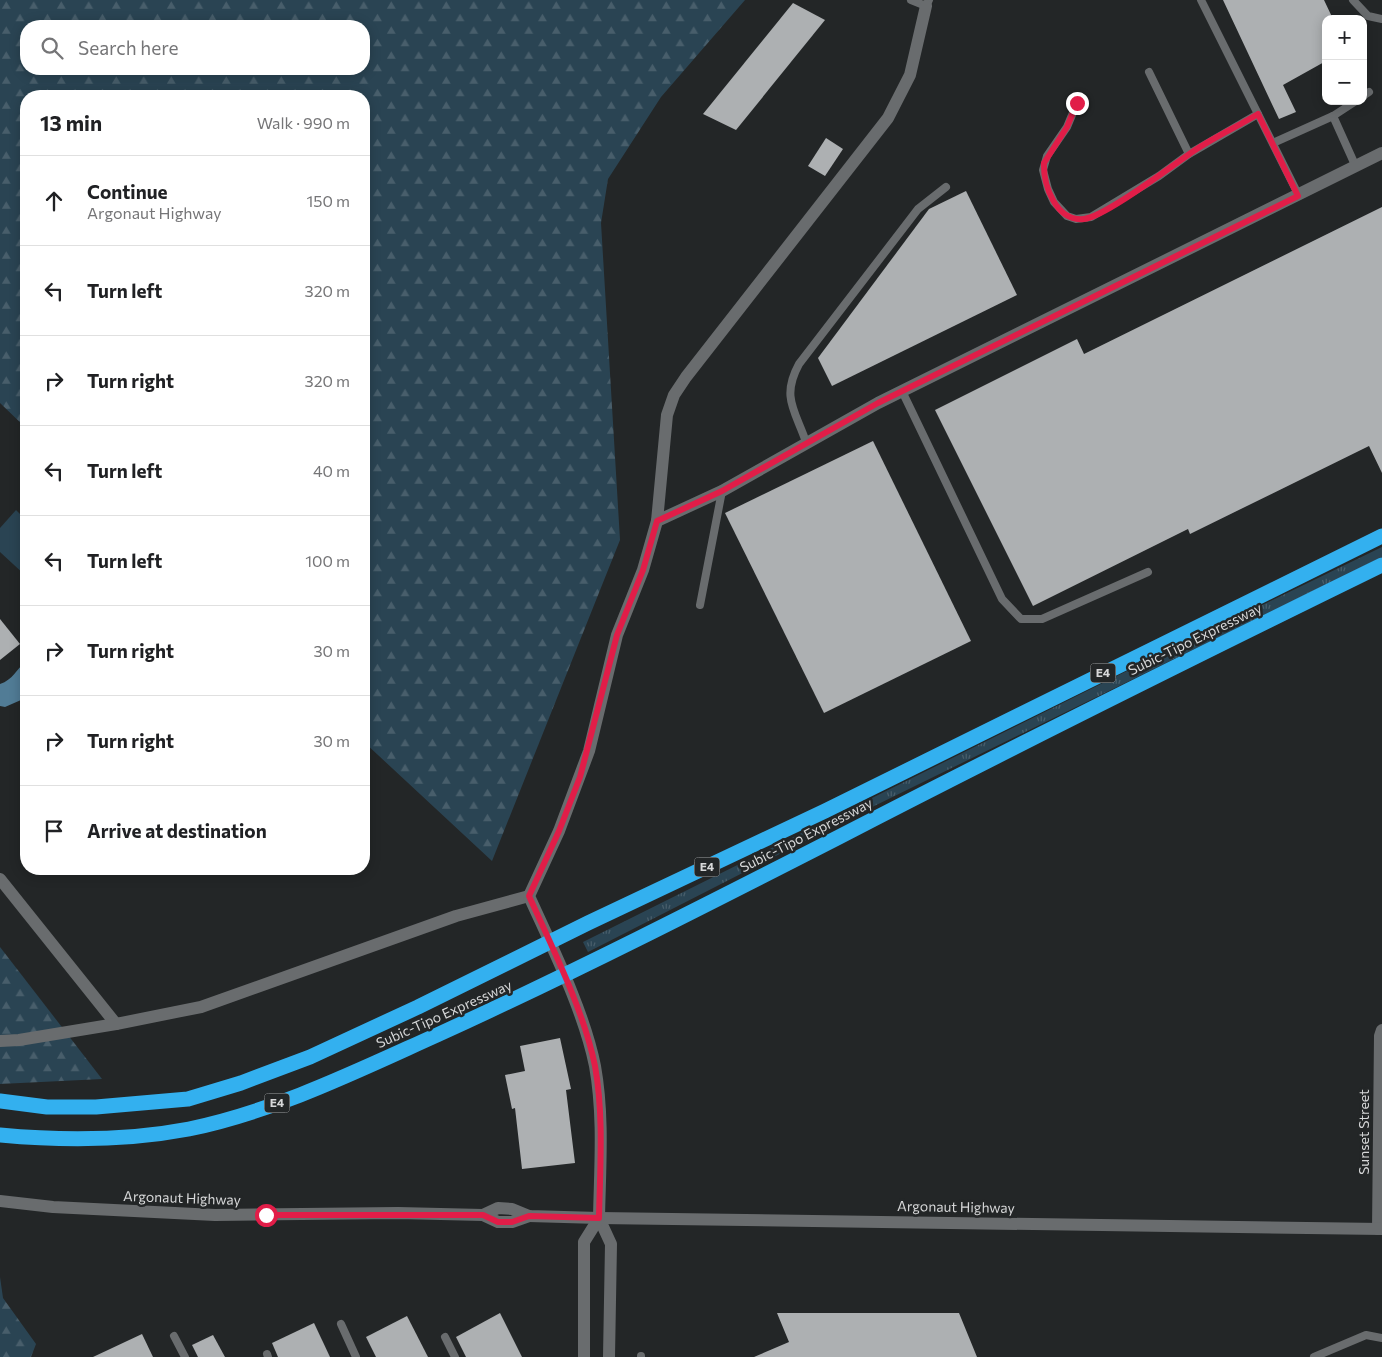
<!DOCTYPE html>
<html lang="en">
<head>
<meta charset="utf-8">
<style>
	body { margin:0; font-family:Commissioner,sans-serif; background:#f2f2f2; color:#202124 }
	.controls { position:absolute; right:15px; top:15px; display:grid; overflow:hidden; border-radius:10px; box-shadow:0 2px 12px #0003 }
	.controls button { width:45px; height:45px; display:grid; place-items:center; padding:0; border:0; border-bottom:1px solid #e0e0e0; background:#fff; color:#202124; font:25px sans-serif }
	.stop { position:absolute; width:15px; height:15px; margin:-11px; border:4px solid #e11d48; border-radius:50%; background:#fff }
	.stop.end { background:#e11d48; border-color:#fff; box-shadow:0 1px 5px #0008 }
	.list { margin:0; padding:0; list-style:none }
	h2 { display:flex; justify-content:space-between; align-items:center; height:65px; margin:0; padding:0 20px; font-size:21px }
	h2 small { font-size:16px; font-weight:400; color:#757577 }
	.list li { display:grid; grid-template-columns:32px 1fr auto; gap:15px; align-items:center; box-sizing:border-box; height:90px; padding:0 20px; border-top:1px solid #e0e0e0 }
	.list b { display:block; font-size:19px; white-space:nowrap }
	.list p { margin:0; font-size:16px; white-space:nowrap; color:#757577 }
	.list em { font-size:16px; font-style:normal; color:#757577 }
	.icon { flex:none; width:28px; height:28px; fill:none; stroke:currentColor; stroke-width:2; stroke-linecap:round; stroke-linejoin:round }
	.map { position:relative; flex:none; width:1382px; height:1357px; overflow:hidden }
	.search { position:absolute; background:#fff; box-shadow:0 2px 12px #0003; left:20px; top:20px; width:350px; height:55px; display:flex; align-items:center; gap:12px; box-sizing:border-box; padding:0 18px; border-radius:20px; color:#757577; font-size:19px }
	.panel { position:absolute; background:#fff; box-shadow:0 2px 12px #0003; left:20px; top:90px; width:350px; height:785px; border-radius:20px }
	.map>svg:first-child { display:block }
	.grass { fill:url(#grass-tufts) }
	.forest { fill:url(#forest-firs); fill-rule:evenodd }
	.park { fill:#2a4453 }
	.water { fill:#517c96 }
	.building { fill:#adb0b2 }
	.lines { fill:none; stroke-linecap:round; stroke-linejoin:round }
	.service { stroke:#696c6e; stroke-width:8 }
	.minor { stroke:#696c6e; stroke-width:12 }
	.tertiary { stroke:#696c6e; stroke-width:12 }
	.motorway { stroke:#33b0ef; stroke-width:15 }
	.route { stroke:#e11d48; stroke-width:6 }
	.labels { text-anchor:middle; stroke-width:5; stroke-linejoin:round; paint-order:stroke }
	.shield { fill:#232627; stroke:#a1a3a4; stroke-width:1 }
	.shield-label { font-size:12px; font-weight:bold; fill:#d7d8d9 }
	.street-label { font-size:14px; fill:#d7d8d9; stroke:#232627 }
</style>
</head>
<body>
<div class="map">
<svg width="1382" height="1357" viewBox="0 0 1382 1357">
	<defs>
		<pattern id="grass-tufts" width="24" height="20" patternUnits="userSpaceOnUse" patternTransform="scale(1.25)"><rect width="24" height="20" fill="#2a4453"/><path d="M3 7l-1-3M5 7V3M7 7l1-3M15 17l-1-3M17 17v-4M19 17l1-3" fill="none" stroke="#485e6b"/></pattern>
		<pattern id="forest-firs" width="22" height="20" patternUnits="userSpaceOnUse" patternTransform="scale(1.25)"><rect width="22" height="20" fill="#2a4453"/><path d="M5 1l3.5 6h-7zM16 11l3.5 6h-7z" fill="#485e6b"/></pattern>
	</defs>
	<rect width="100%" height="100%" fill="#232627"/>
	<path class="grass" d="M1382,547V557L862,812L588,952L583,942L1149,660Z"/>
	<g class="forest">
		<path d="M0,0H745L661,97L608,179L601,223L620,540L492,861L364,742V96H26V428L0,403ZM26,26H364V69H26Z"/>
		<path d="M0,947L102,1079L0,1084Z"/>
		<path d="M0,1277L3,1298L36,1344L31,1357H0Z"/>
	</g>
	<path class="park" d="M16,510L26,520V576L0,552V528Z"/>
	<path class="water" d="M26,662V702L21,700L5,707L0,706V684C13,680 16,669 26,662Z"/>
	<g class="building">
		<path d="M1223,0H1324L1333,19H1326V61L1283,85L1296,112L1279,119Z"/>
		<path d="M793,3L825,20L736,130L703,114Z"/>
		<path d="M826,138L843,149L825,176L808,166Z"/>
		<path d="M966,191L1017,295L832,386L818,358L929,209Z"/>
		<path d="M1382,207V473L1369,446L1190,534L1188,529L1033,606L935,410L1077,339L1084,354Z"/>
		<path d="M873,441L971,641L824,713L725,513Z"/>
		<path d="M0,619L20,644L0,660Z"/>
		<path d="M560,1038L571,1089L566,1090L575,1163L522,1169L515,1108L512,1109L505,1075L525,1071L520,1046Z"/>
		<path d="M500,1313L522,1357H466L456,1337Z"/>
		<path d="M777,1313H959L977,1357H754L789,1342Z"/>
		<path d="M407,1316L428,1357H376L366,1337Z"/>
		<path d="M314,1323L330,1357H278L272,1343Z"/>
		<path d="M142,1334L153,1357H93Z"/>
		<path d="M213,1335L225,1357H198L192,1345Z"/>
	</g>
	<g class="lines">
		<g class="service">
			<path d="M911,0L926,6L929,0"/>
			<path d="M1201,0L1299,196"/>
			<path d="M1353,0L1368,16L1382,19"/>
			<path d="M1149,72L1189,154"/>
			<path d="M1363,96L1369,92"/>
			<path d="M1077,103L1067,127L1047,156L1043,170L1048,189L1054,202L1067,216L1076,219L1091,217L1159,176L1189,154L1258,114"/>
			<path d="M1333,116L1356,167"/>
			<path d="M1273,143L1333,116L1356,101"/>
			<path d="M902,391L1002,599L1021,619H1042L1148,572"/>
			<path d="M806,442C795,410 781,397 799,364L918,209L946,187"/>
			<path d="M700,605L722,491"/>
			<path d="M341,1324L356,1357"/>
			<path d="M174,1336L185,1357"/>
			<path d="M445,1337L455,1357"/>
			<path d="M267,1354L268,1357"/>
			<path d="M641,1357V1356"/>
			<path d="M1314,1357L1366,1335L1382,1338"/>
		</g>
		<g class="minor">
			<path d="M657,521L722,491L878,403L1382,153"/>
			<path d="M0,879L116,1024"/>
			<path d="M0,1041L19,1040L116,1024L201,1007L456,916L529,896"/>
			<path d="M599,1218C600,1167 604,1116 595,1066C584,1011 552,947 529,896L559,831L589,751L617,635L643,570L657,521L667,415L674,395L686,377L888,118L910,75L926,6"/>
			<path d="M1378,1229L1380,1036L1382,1030"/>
		</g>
		<g class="tertiary">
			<path d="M0,1201L53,1207L215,1215L398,1213L483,1215L498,1222H512L529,1216"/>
			<path d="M483,1215L498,1208L512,1209L529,1216L599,1218L1382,1229"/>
			<path d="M599,1218L611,1244L609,1357"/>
			<path d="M584,1357V1242L599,1218"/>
		</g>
		<g class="motorway">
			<path d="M0,1101L47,1107H96L188,1099L241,1083L310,1057L418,1007L588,923L825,811L1382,536"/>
			<path d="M0,1135C64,1141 126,1141 189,1129C276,1111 357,1071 437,1035C573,973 706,905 839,837C1019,744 1200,654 1382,565"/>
		</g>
	</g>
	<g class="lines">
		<path class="route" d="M266,1215H483L498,1222H512L529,1216L599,1218C600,1168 604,1116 595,1066C584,1011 552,947 529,896L559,831L580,777L617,635L643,570L657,521L722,491L878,403L1298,196L1258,114C1235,128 1210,139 1188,155C1169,168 1104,217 1084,219C1056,222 1043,185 1044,163L1067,127L1077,103"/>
	</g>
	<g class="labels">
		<g class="shield">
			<rect x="1090.5" y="663.5" width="25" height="19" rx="4"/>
			<rect x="694.5" y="857.5" width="25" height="19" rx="4"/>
			<rect x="264.5" y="1093.5" width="25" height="19" rx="4"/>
		</g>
		<g class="shield-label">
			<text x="1103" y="677">E4</text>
			<text x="707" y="871">E4</text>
			<text x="277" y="1107">E4</text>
		</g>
		<g class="street-label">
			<text transform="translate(1195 639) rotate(-26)" y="5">Subic-Tipo Expressway</text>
			<text transform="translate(806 835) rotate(-27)" y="5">Subic-Tipo Expressway</text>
			<text transform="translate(444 1014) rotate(-24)" y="5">Subic-Tipo Expressway</text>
			<text transform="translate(1364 1132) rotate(-90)" y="5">Sunset Street</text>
			<text transform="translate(182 1198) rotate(2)" y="5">Argonaut Highway</text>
			<text transform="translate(956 1207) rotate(1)" y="5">Argonaut Highway</text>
		</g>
	</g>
</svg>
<div class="controls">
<button>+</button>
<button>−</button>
</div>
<div class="stop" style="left:266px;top:1215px"></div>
<div class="stop end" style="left:1077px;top:103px"></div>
<div class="search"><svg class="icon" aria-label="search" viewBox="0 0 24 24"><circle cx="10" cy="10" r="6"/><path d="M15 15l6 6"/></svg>Search here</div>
<section class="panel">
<h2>13 min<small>Walk · 990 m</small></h2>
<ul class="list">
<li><svg class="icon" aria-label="ahead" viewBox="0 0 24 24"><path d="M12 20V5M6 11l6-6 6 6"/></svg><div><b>Continue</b><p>Argonaut Highway</p></div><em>150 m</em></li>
<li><svg class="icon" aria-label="left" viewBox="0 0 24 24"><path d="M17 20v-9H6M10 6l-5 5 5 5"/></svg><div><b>Turn left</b></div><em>320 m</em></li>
<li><svg class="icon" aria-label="right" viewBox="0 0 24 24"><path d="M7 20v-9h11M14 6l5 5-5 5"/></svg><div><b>Turn right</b></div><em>320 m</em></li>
<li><svg class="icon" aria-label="left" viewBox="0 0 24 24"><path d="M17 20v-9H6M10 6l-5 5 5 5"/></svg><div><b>Turn left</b></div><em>40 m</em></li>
<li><svg class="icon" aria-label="left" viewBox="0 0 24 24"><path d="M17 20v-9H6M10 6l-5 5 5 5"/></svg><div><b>Turn left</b></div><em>100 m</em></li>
<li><svg class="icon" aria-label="right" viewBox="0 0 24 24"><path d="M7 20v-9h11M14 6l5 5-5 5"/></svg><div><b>Turn right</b></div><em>30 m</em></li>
<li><svg class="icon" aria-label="right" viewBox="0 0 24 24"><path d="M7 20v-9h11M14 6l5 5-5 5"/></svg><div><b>Turn right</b></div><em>30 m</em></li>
<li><svg class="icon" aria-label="arrive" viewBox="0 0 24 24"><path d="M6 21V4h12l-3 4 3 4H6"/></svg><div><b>Arrive at destination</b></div></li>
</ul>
</section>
</div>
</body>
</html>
